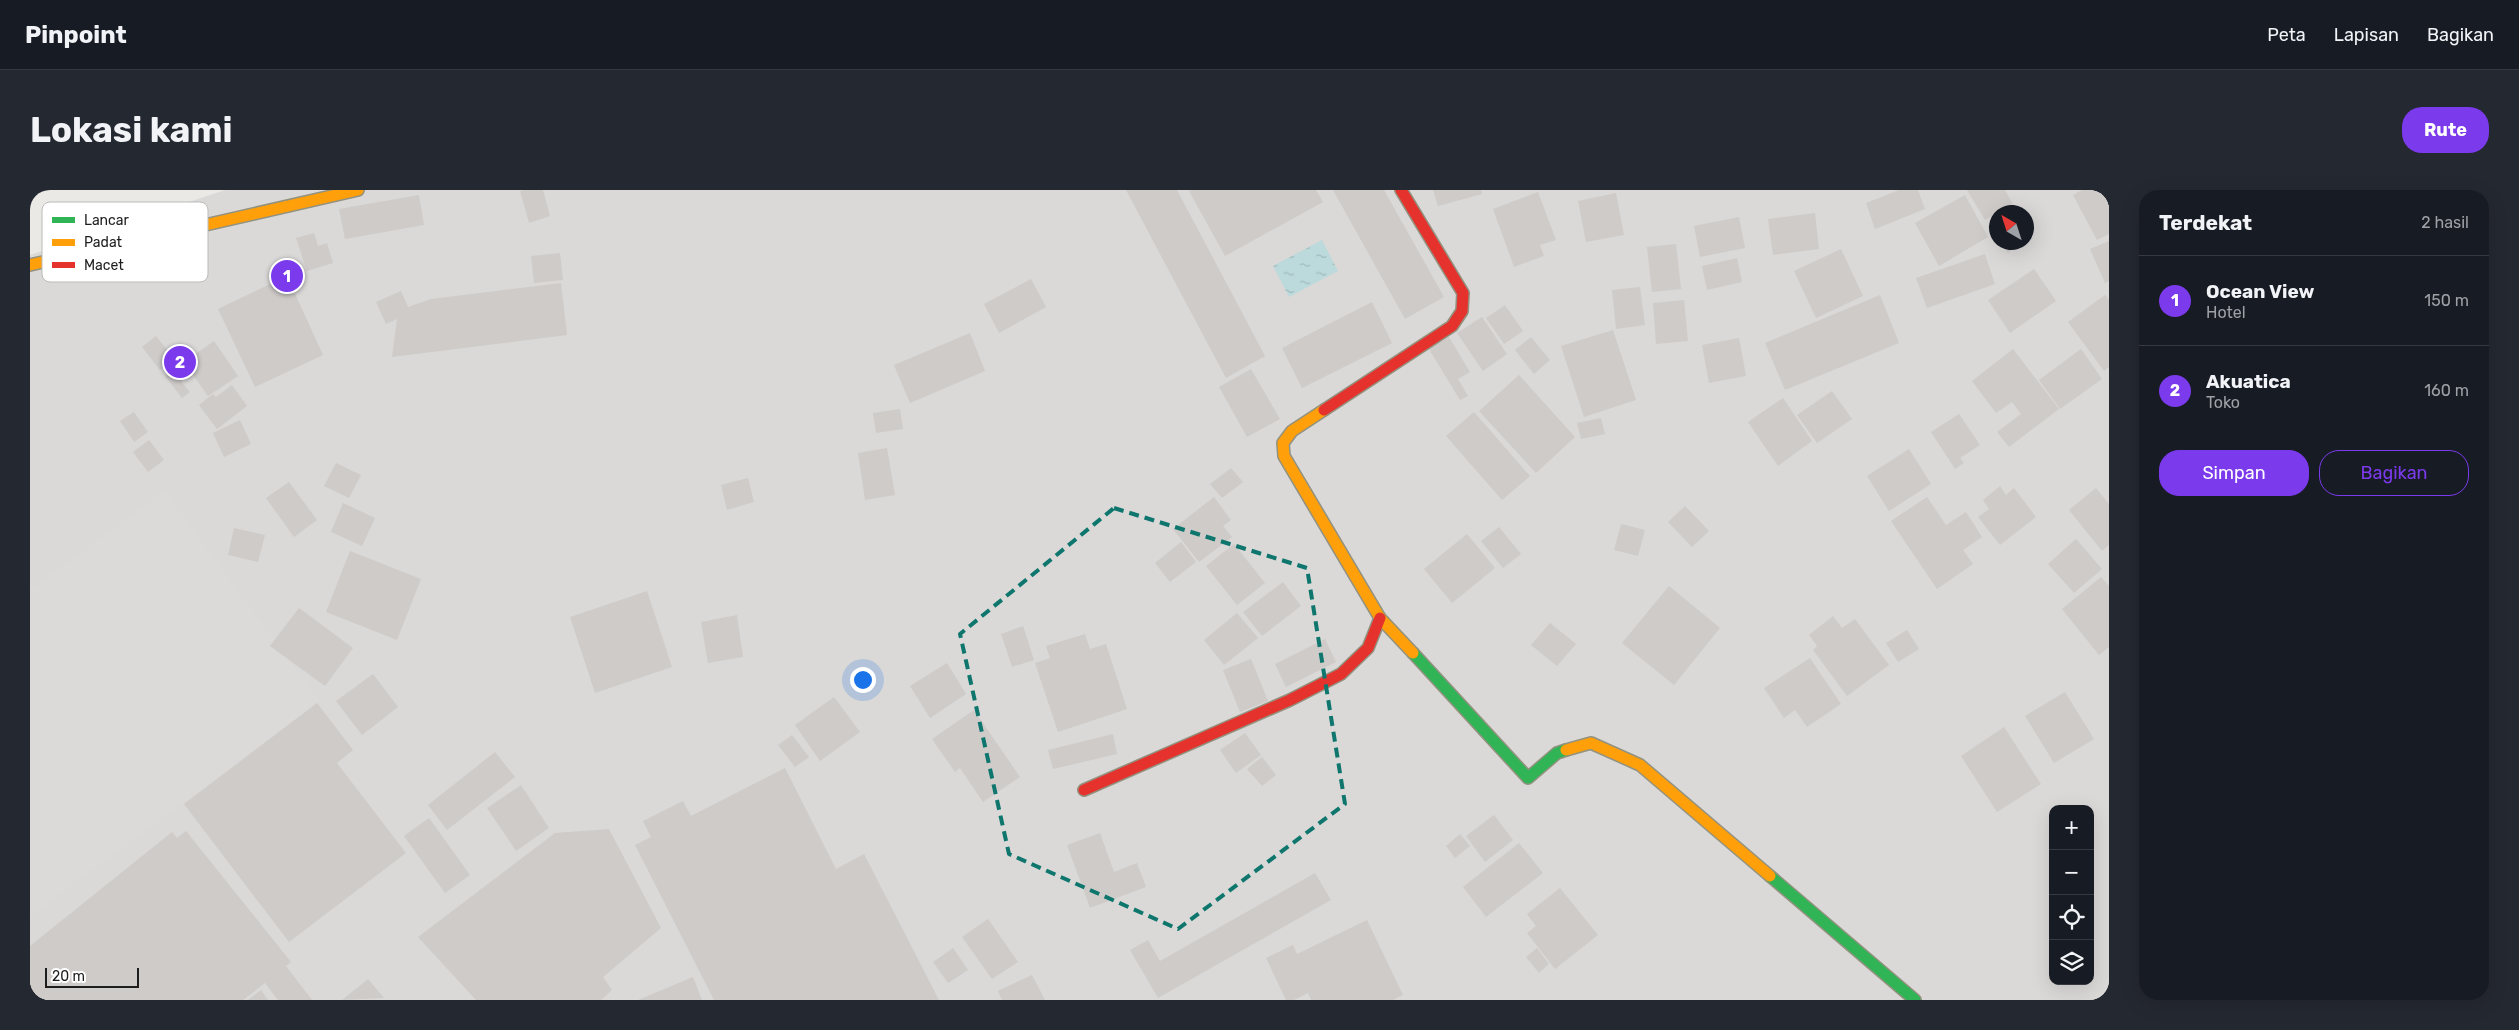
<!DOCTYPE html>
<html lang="id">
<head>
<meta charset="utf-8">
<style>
	body { margin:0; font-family:Rubik,sans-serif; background:#242831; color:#f1f3f6 }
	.controls { position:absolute; right:15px; bottom:15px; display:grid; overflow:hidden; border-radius:10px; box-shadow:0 5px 20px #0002 }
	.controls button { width:45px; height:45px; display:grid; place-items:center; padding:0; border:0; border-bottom:1px solid #363941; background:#171b24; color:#f1f3f6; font:25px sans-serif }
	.compass { position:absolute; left:1959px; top:15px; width:45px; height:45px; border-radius:50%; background:#171b24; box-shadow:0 5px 20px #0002; rotate:321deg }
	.scale { position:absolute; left:15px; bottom:12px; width:94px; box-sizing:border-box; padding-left:5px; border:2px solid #1d1d1d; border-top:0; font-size:14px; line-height:18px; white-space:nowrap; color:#1d1d1d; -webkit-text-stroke:4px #fff; paint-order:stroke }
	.you { position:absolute; left:832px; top:489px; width:18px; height:18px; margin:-12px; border:4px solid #fff; border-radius:50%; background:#1a73e8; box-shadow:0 0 0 8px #1a73e833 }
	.badge { display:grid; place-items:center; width:32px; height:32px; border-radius:50%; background:#7c3aed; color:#fff; font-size:16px; font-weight:700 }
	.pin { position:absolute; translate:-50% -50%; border:2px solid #fff; box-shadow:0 1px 5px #0006 }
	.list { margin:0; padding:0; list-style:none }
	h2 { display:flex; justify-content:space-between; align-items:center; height:65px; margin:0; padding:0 20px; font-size:21px }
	h2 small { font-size:16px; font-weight:400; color:#9ea1a6 }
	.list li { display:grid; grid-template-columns:32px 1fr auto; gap:15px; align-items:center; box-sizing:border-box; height:90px; padding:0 20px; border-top:1px solid #363941 }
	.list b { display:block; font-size:19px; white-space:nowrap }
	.list p { margin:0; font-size:16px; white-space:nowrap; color:#9ea1a6 }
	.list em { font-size:16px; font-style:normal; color:#9ea1a6 }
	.actions { display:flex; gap:10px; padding:15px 20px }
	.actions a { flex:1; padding:11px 0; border:1px solid #7c3aed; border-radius:20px; text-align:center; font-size:18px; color:#7c3aed }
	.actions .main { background:#7c3aed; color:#fff }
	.icon { flex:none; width:28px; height:28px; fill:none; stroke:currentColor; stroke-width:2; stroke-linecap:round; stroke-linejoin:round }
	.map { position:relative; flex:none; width:2079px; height:810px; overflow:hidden; border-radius:20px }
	header { display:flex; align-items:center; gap:30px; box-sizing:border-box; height:70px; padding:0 25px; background:#171b24; border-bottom:1px solid #363941 }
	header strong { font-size:24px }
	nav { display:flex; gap:28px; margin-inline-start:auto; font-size:18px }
	.intro { display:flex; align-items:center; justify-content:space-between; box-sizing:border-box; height:120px; padding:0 30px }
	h1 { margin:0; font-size:35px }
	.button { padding:12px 22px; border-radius:20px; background:#7c3aed; color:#fff; font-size:18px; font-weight:700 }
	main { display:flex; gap:30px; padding:0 30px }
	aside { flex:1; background:#171b24; border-radius:20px; box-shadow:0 5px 20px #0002 }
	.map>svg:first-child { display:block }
	.residential { fill:#dad9d7; fill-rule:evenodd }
	.parking { fill:#dbdad9 }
	.water { fill:url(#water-ripples) }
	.building { fill:#cecbc9 }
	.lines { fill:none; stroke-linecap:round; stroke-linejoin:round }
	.fast-casing { stroke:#939280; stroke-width:14 }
	.slow-casing { stroke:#939280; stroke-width:14 }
	.jam-casing { stroke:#939280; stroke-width:14 }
	.fast { stroke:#30b455; stroke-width:11 }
	.slow { stroke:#ff9f0a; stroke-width:11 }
	.jam { stroke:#e5322d; stroke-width:11 }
	.marked { fill:none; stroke:#0f766e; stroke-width:4; stroke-dasharray:10 6; stroke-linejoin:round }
	.key { fill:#fff; stroke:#bbb; stroke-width:1 }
	.key-label { font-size:14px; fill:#1d1d1d }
</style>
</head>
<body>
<header>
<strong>Pinpoint</strong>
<nav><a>Peta</a><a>Lapisan</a><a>Bagikan</a></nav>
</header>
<div class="intro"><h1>Lokasi kami</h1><a class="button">Rute</a></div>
<main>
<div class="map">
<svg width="2079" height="810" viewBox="0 0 2079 810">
	<defs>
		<pattern id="water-ripples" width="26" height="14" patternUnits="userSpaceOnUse" patternTransform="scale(1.25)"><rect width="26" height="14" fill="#bcd9dc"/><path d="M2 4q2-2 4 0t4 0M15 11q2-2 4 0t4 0" fill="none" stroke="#a1babc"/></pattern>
	</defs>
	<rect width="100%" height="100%" fill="#ebe9e6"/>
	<path class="residential" d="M195,0H2079V810H0V65ZM1966,22H1996V52H1966ZM2023,619H2060V791H2023Z"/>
	<path class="parking" d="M134,301L290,511L0,726V400Z"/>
	<path class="water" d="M1292,50L1308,81L1259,107L1243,76Z"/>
	<g class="building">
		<path d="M495,0H513L520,26L499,33L490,1Z"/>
		<path d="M1096,0H1147L1235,166L1196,188Z"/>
		<path d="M1162,0H1286L1293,12L1195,66L1159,1Z"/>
		<path d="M1303,0H1354L1414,107L1375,129Z"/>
		<path d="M1403,0H1451L1452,4L1408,16Z"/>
		<path d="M1869,0H1888L1895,19L1845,39L1836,13Z"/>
		<path d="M1937,0H1975L1983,14L1955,30Z"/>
		<path d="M2052,0H2079V44L2067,50L2043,5Z"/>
		<path d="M1508,2L1526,50L1510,55L1514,66L1484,77L1463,19Z"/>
		<path d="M1586,3L1594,45L1556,52L1548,11Z"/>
		<path d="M389,5L394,35L315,49L309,19Z"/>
		<path d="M1935,5L1958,47L1909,76L1885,33Z"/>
		<path d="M1785,23L1789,59L1743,65L1738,29Z"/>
		<path d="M1709,27L1715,58L1670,67L1664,36Z"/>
		<path d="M1966,30V48L1958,37Z"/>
		<path d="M284,43L288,56L297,53L303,73L277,81L266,48Z"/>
		<path d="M2079,51V91L2075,93L2060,59Z"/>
		<path d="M1970,52H1991L1978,63Z"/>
		<path d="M1646,54L1651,99L1622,102L1617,57Z"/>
		<path d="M1811,59L1833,106L1786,128L1764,81Z"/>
		<path d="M530,63L533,90L504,93L501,66Z"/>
		<path d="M1955,64L1965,94L1897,118L1886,88Z"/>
		<path d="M1707,68L1712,92L1677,100L1672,76Z"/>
		<path d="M2004,79L2026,111L1980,143L1958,110Z"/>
		<path d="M257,86L293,165L225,197L188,119Z"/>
		<path d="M1001,89L1016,117L969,143L954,114Z"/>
		<path d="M531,93L537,145L362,167L367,129L356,134L346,112L371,101L378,117L401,109Z"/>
		<path d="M1610,97L1615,135L1586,139L1582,100Z"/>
		<path d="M1850,105L1869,153L1755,200L1735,153Z"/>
		<path d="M2075,105L2079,110V177L2074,181L2038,132Z"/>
		<path d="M1654,110L1658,151L1626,154L1623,113Z"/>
		<path d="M1342,112L1362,153L1272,198L1252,158Z"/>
		<path d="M1475,115L1493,141L1474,154L1456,128Z"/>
		<path d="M1452,127L1477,164L1453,181L1427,143Z"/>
		<path d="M1583,140L1606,210L1554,227L1531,156Z"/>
		<path d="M940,143L955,181L880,213L864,175Z"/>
		<path d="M126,146L138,161L148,154L154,161L130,180L112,157Z"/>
		<path d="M1419,147L1440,182L1428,189L1438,206L1430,210L1399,159Z"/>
		<path d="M1501,147L1520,170L1504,184L1485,160Z"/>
		<path d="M1709,148L1716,186L1679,193L1672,155Z"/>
		<path d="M184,151L208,186L178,206L154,172Z"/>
		<path d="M1983,159L2029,219L1979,257L1967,242L1991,224L1982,212L1966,223L1942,191Z"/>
		<path d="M2051,159L2072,189L2030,219L2009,190Z"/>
		<path d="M150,174L158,185L151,191L160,202L152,208L135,186Z"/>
		<path d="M1221,179L1250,229L1217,247L1189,197Z"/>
		<path d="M1489,185L1545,247L1506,283L1449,221Z"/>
		<path d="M202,195L217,216L187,239L169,215L183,204L186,207Z"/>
		<path d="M1802,201L1822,229L1787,253L1767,225Z"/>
		<path d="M1753,208L1782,251L1748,276L1718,232Z"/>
		<path d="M870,219L873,239L846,243L843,223Z"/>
		<path d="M104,222L118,242L104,252L90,231Z"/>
		<path d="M1444,222L1500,286L1472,310L1416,246Z"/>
		<path d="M1929,224L1950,255L1930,268L1934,273L1925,279L1901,242Z"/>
		<path d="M1571,228L1575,244L1551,249L1547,233Z"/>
		<path d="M210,230L221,254L194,267L183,243Z"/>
		<path d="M119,250L134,270L118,282L103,262Z"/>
		<path d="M857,258L865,305L835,310L828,263Z"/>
		<path d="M1879,259L1901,294L1859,321L1837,286Z"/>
		<path d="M306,273L331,285L319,308L294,296Z"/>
		<path d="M1201,278L1213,292L1192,308L1180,294Z"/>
		<path d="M718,288L724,312L697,320L691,295Z"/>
		<path d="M259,292L287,330L264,347L236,308Z"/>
		<path d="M1970,296L1976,305L1984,298L2006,327L1970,355L1948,327L1959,319L1953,310Z"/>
		<path d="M2066,298L2079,314V355L2072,361L2039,320Z"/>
		<path d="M1184,307L1201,330L1193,336L1202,347L1169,372L1143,339Z"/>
		<path d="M1897,307L1916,335L1936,322L1952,347L1933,360L1943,374L1907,399L1861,331Z"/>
		<path d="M313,313L345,328L332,356L301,342Z"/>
		<path d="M1655,316L1679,341L1662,357L1638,332Z"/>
		<path d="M1591,334L1615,340L1608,366L1584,360Z"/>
		<path d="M1469,337L1491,364L1473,378L1451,351Z"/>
		<path d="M204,338L235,345L228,372L198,365Z"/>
		<path d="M1437,344L1465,378L1422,413L1394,379Z"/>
		<path d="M2046,349L2072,379L2044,403L2018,374Z"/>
		<path d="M1151,352L1166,372L1140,392L1125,373Z"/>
		<path d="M1204,354L1235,393L1207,415L1176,376Z"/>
		<path d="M320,361L391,389L367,450L296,422Z"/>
		<path d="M2071,387L2079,396V457L2069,465L2032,419Z"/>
		<path d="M1253,392L1271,416L1232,446L1213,422Z"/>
		<path d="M1639,396L1690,438L1644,495L1592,453Z"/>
		<path d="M617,401L642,477L565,503L540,427Z"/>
		<path d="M269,418L323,458L295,496L240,456Z"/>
		<path d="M1207,423L1228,448L1194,475L1174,450Z"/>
		<path d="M707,425L713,467L678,473L671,432Z"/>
		<path d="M1803,426L1812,438L1825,429L1859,475L1817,506L1783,460L1787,456L1779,445Z"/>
		<path d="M1520,433L1546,454L1527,476L1501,455Z"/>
		<path d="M993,436L1004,470L982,477L971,444Z"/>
		<path d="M1877,440L1889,459L1868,472L1856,453Z"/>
		<path d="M1055,444L1060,459L1076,454L1097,519L1028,542L1005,473L1020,468L1016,456Z"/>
		<path d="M1295,449L1306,472L1256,497L1245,474Z"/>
		<path d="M1780,468L1811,514L1777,537L1765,520L1754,528L1734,498Z"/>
		<path d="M1221,469L1238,511L1210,522L1193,480Z"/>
		<path d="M917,473L936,504L900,528L880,496Z"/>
		<path d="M343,484L368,517L332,545L306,511Z"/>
		<path d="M2035,502L2064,549L2024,573L1995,526Z"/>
		<path d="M804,507L830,542L790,571L765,535Z"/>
		<path d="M287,513L323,560L307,573L376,663L259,752L154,614Z"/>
		<path d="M944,520L990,587L953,612L930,578L925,582L902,549Z"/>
		<path d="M1974,537L2011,594L1967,622L1931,566Z"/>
		<path d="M1215,543L1231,565L1206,583L1190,560Z"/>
		<path d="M1083,544L1087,564L1023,579L1018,560Z"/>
		<path d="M762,545L779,567L765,577L748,555Z"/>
		<path d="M465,562L485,587L417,640L398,615Z"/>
		<path d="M1232,567L1246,585L1232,596L1217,579Z"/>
		<path d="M755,578L806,679L834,664L909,810H684L605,655L621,647L613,631L653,611L661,626Z"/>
		<path d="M491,595L519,638L486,661L457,618Z"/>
		<path d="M1464,625L1483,650L1455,672L1436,646Z"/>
		<path d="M399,628L440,685L415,703L374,646Z"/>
		<path d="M579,639L631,738L573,787L582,800L571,810H446L388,747L525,643Z"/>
		<path d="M156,641L261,772L256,776L282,810H248L235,793L213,810H0V756L142,642L147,648Z"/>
		<path d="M1070,643L1084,682L1107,673L1116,697L1060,718L1037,655Z"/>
		<path d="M1430,644L1440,656L1425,668L1416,656Z"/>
		<path d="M1489,653L1513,683L1456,727L1433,697Z"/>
		<path d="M1285,683L1301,710L1128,808L1100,760L1118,750L1130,771Z"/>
		<path d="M1530,698L1568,745L1525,779L1497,743L1506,736L1497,724Z"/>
		<path d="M958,729L988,772L962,789L932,747Z"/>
		<path d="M1337,730L1373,805L1363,810H1281L1278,803L1264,810H1256L1236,768L1263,755L1267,764Z"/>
		<path d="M923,758L938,780L918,793L903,772Z"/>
		<path d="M1507,758L1519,774L1509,783L1496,767Z"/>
		<path d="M1002,785L1015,810H972L968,801Z"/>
		<path d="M663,787L672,810H608Z"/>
		<path d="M338,789L354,808L312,810Z"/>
		<path d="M231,800L238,810H218Z"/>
	</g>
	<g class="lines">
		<g class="fast-casing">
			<g id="fast">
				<path d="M1383,463L1498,588L1527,563L1536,560"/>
				<path d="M1740,686L1885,810"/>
			</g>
		</g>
		<g class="slow-casing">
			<g id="slow">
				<path d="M0,75L328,0"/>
				<path d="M1294,220L1262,241L1253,253L1254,266L1350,428L1383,463"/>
				<path d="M1536,560L1561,553L1610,575L1740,686"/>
			</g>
		</g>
		<g class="jam-casing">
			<g id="jam">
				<path d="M1294,220L1422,136L1432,121L1433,103L1371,0"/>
				<path d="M1054,600L1260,510L1311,484L1338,458L1350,428"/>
			</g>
		</g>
		<use href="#fast" class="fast"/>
		<use href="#slow" class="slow"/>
		<use href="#jam" class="jam"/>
	</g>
	<path class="marked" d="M1084,318L1277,378L1315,614L1148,739L979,664L930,444Z"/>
	<rect x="12" y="12" width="166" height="80" rx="8" class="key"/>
	<rect x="22" y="27" width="23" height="6" fill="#30b455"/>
	<rect x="22" y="49" width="23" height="7" fill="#ff9f0a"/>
	<rect x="22" y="72" width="23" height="6" fill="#e5322d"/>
	<g class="key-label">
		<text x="54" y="35">Lancar</text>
		<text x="54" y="57">Padat</text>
		<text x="54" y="80">Macet</text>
	</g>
</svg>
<div class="controls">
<button>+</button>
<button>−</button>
<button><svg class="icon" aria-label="locate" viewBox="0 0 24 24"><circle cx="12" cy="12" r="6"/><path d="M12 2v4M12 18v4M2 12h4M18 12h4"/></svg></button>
<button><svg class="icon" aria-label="layers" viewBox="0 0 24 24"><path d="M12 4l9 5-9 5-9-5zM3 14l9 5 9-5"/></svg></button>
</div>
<svg class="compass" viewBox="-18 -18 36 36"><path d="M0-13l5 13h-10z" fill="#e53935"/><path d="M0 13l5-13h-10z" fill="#9ea1a6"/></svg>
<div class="scale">20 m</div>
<div class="you"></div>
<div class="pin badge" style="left:257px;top:86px">1</div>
<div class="pin badge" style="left:150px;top:172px">2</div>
</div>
<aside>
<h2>Terdekat<small>2 hasil</small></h2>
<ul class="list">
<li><span class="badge">1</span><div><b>Ocean View</b><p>Hotel</p></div><em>150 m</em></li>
<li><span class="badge">2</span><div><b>Akuatica</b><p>Toko</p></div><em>160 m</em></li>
</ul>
<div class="actions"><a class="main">Simpan</a><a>Bagikan</a></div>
</aside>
</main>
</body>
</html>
